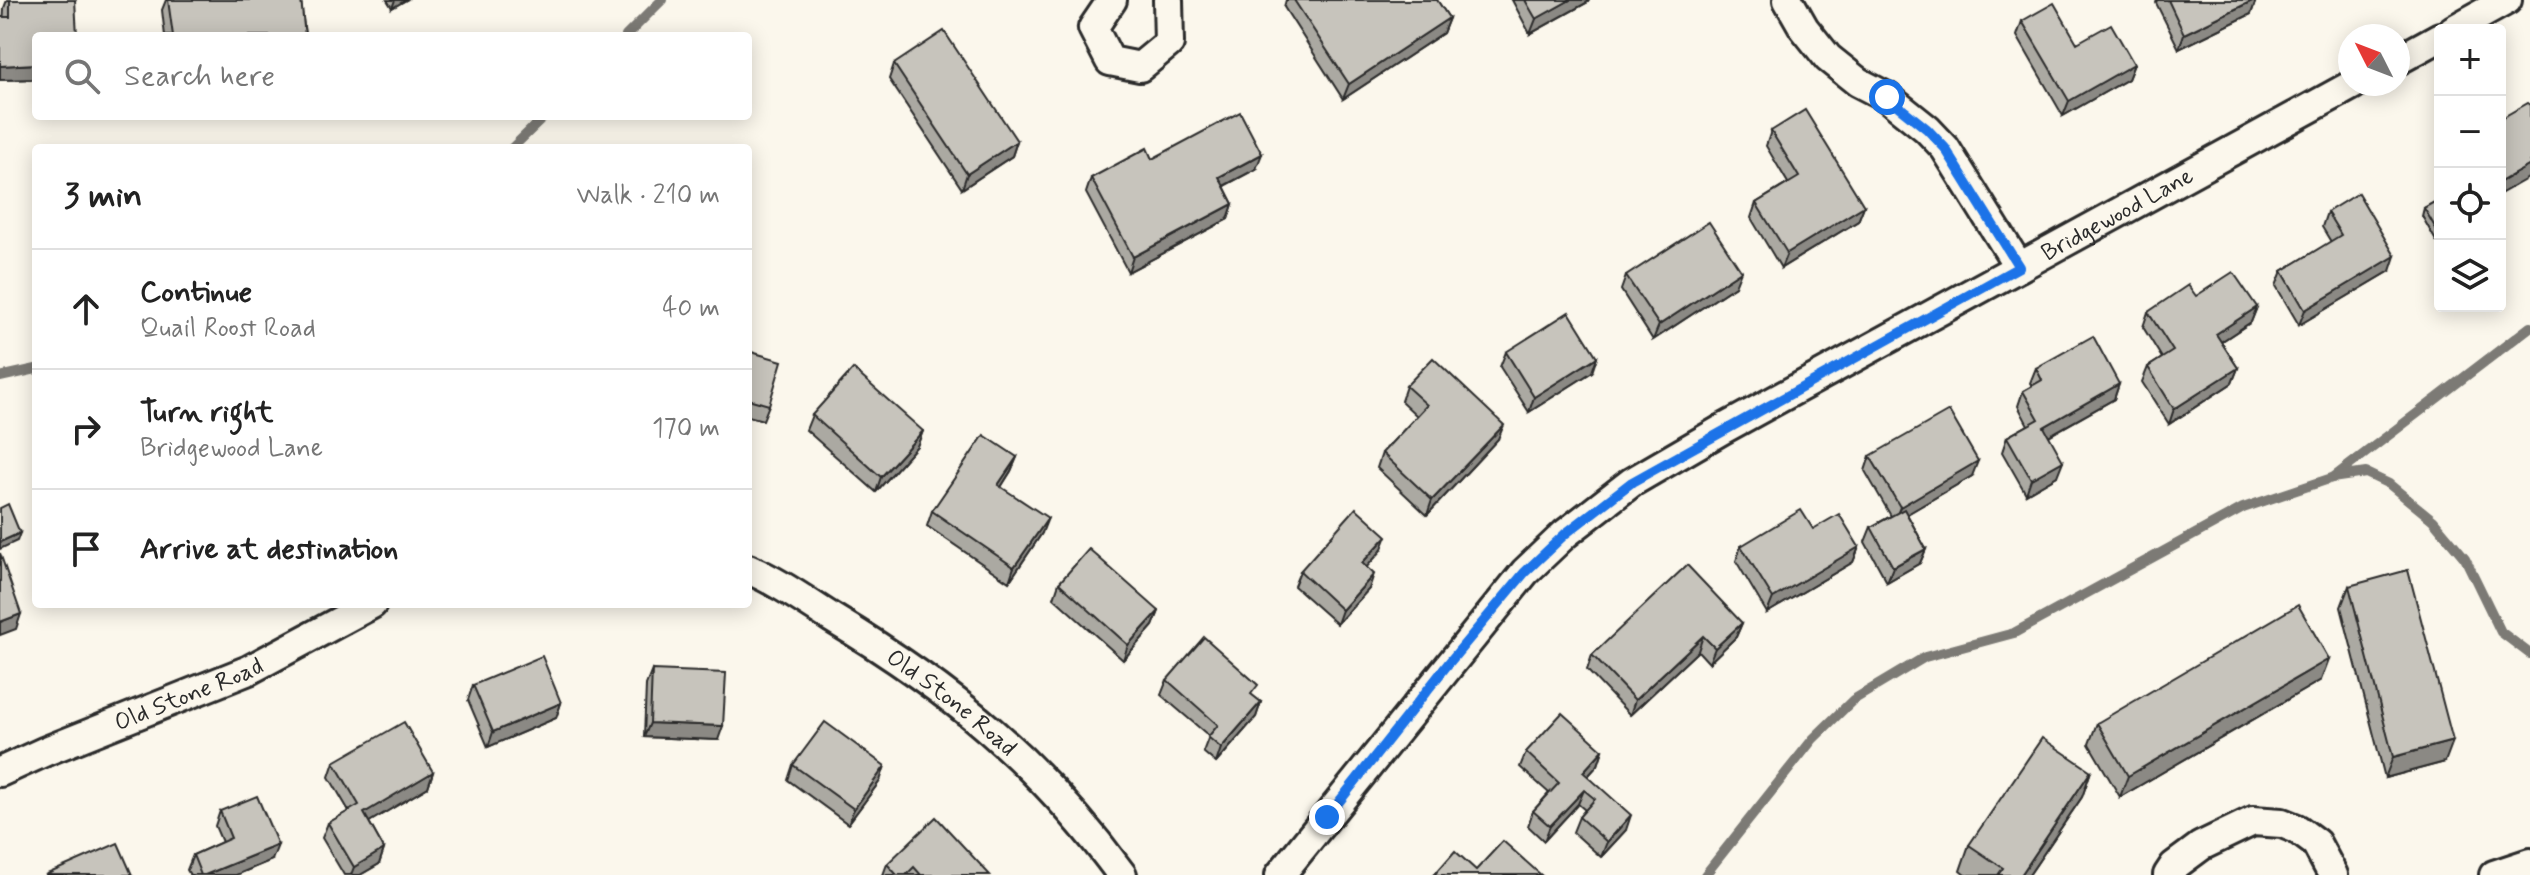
<!DOCTYPE html>
<html lang="en">
<head>
<meta charset="utf-8">
<style>
	body { margin:0; font-family:Mynerve,sans-serif; background:#f6f6f6; color:#222 }
	.controls { position:absolute; right:24px; top:24px; display:grid; overflow:hidden; border-radius:8px; box-shadow:0 4px 20px #0003 }
	.controls button { width:72px; height:72px; display:grid; place-items:center; padding:0; border:0; border-bottom:2px solid #e0e0e0; background:#fff; color:#222; font:40px sans-serif }
	.compass { position:absolute; left:2338px; top:24px; width:72px; height:72px; border-radius:50%; background:#fff; box-shadow:0 4px 20px #0003; rotate:312deg }
	.stop { position:absolute; width:24px; height:24px; margin:-18px; border:6px solid #1a73e8; border-radius:50%; background:#fff }
	.stop.end { background:#1a73e8; border-color:#fff; box-shadow:0 2px 8px #0008 }
	.list { margin:0; padding:0; list-style:none }
	h2 { display:flex; justify-content:space-between; align-items:center; height:104px; margin:0; padding:0 32px; font-size:34px }
	h2 small { font-size:26px; font-weight:400; color:#767676 }
	.list li { display:grid; grid-template-columns:52px 1fr auto; gap:24px; align-items:center; box-sizing:border-box; height:120px; padding:0 32px; border-top:2px solid #e0e0e0 }
	.list b { display:block; font-size:30px; white-space:nowrap }
	.list p { margin:0; font-size:26px; white-space:nowrap; color:#767676 }
	.list em { font-size:26px; font-style:normal; color:#767676 }
	.icon { flex:none; width:44px; height:44px; fill:none; stroke:currentColor; stroke-width:2; stroke-linecap:round; stroke-linejoin:round }
	.map { position:relative; flex:none; width:2530px; height:875px; overflow:hidden }
	.search { position:absolute; background:#fff; box-shadow:0 4px 20px #0003; left:32px; top:32px; width:720px; height:88px; display:flex; align-items:center; gap:20px; box-sizing:border-box; padding:0 28px; border-radius:8px; color:#767676; font-size:30px }
	.panel { position:absolute; background:#fff; box-shadow:0 4px 20px #0003; left:32px; top:144px; width:720px; height:464px; border-radius:8px }
	.map>svg:first-child { display:block }
	.lines { fill:none; stroke-linecap:round; stroke-linejoin:round }
	.stream { stroke:#7b7a75; stroke-width:10 }
	.street-casing { stroke:#2b2b2b; stroke-width:34 }
	.street { stroke:#fbf7ec; stroke-width:28 }
	.wall { fill:#aba9a2; stroke:#2b2b2b; stroke-width:2 }
	.shaded-wall { fill:#8b8984; stroke:#2b2b2b; stroke-width:2 }
	.building { fill:#c7c4bc; stroke:#2b2b2b; stroke-width:2 }
	.route { stroke:#1a73e8; stroke-width:10 }
	.labels { text-anchor:middle; stroke-width:7; stroke-linejoin:round; paint-order:stroke }
	.street-label { font-size:24px; fill:#2b2b2b; stroke:#fbf7ec }
</style>
</head>
<body>
<div class="map">
<svg width="2530" height="875" viewBox="0 0 2530 875">
	<rect width="100%" height="100%" fill="#fbf7ec"/>
	<filter id="ink" filterUnits="userSpaceOnUse"><feTurbulence type="fractalNoise" baseFrequency=".0125" numOctaves="2"/><feDisplacementMap in="SourceGraphic" scale="16" xChannelSelector="R" yChannelSelector="G"/><feConvolveMatrix kernelMatrix="1 2 1 2 8 2 1 2 1" color-interpolation-filters="sRGB"/></filter>
	<g filter="url(#ink)">
		<g class="lines">
			<g class="stream">
				<path d="M626,36L662,0"/>
				<path d="M512,148L545,116"/>
				<path d="M0,377L36,369"/>
				<path d="M2334,477L2530,327"/>
				<path d="M1705,875L1813,739L1853,700L1925,657L2014,633L2243,508L2332,478L2366,473L2389,484L2433,520L2465,558L2501,632L2530,654"/>
			</g>
			<g class="street-casing">
				<g id="street">
					<path d="M1112,0L1093,28L1110,61L1140,67L1169,43L1168,0"/>
					<path d="M1788,0L1804,28L1828,58L1858,82L1887,97L1927,129L1945,148L2019,267"/>
					<path d="M2453,30L2507,0"/>
					<path d="M2398,60L2440,37"/>
					<path id="s1" d="M748,569C777,581 805,601 832,618C952,690 1039,762 1122,875"/>
					<path id="s2" d="M0,772L46,751L249,670L372,604"/>
					<path id="s3" d="M1280,875L1525,572L1565,534L1632,482L1723,429L2354,84"/>
					<path d="M2168,875L2174,866L2201,846L2253,821L2282,823L2297,829L2316,843L2333,875"/>
					<path d="M2494,875L2530,863"/>
				</g>
			</g>
			<use href="#street" class="street"/>
		</g>
		<g class="wall">
			<path d="M7,0H75L36,36V79L0,80L4,8Z"/>
			<path d="M166,0H301L305,36H165L162,10Z"/>
			<path d="M387,0H406L392,8Z"/>
			<path d="M1286,0H1437L1449,18L1443,33L1343,99L1284,7Z"/>
			<path d="M1512,0H1589L1588,2L1530,34Z"/>
			<path d="M2157,0H2256L2251,14L2179,49L2156,3Z"/>
			<path d="M2022,21L2134,64L2128,79L2063,116L2017,36Z"/>
			<path d="M894,64L1017,141L1012,156L962,189L889,79Z"/>
			<path d="M1771,131L1864,206L1858,221L1781,268L1751,218L1756,203L1788,183L1766,146Z"/>
			<path d="M1152,159L1256,169L1224,186L1233,204L1228,219L1128,272L1086,193L1091,178Z"/>
			<path d="M2440,199V239L2436,241L2422,216L2424,208Z"/>
			<path d="M2327,212L2390,271L2299,325L2276,286L2282,271L2331,242L2322,227Z"/>
			<path d="M1626,276L1735,286L1653,340L1621,290Z"/>
			<path d="M2196,296L2257,307L2251,322L2221,342L2238,368L2232,383L2169,424L2142,382L2148,367L2162,358L2143,327L2148,312Z"/>
			<path d="M748,351L769,405L763,420L748,416Z"/>
			<path d="M1506,352L1592,372L1529,412L1500,367Z"/>
			<path d="M2036,368L2119,384L2114,399L2049,436L2057,476L2026,494L2002,452L2007,437L2028,425L2018,406L2023,391L2032,386L2030,383Z"/>
			<path d="M1406,386L1498,439L1427,515L1377,468L1382,453L1417,416L1401,401Z"/>
			<path d="M812,415L923,431L917,446L876,492L806,430Z"/>
			<path d="M1870,456L1972,476L1907,514L1926,549L1920,563L1887,582L1865,542L1871,527L1891,516L1865,471Z"/>
			<path d="M1017,457L1011,471L1001,487L1042,533L1009,582L927,526L932,511Z"/>
			<path d="M1813,529L1859,547L1853,562L1767,613L1736,561L1741,546Z"/>
			<path d="M1381,551L1366,567L1369,589L1337,624L1294,586L1300,571Z"/>
			<path d="M1059,583L1159,611L1153,626L1123,660L1054,598Z"/>
			<path d="M2349,586L2445,762L2385,778L2341,607Z"/>
			<path d="M1742,623L1736,637L1709,663L1698,651L1630,715L1587,670L1592,655Z"/>
			<path d="M652,670L718,740L644,737L646,685Z"/>
			<path d="M1167,680L1261,702L1256,717L1216,763L1203,752L1209,736L1161,695Z"/>
			<path d="M2321,680L2120,797L2089,744L2097,723Z"/>
			<path d="M473,685L561,703L556,718L488,747L468,700Z"/>
			<path d="M1603,750L1598,765L1588,776L1626,830L1601,857L1573,832L1579,817L1585,810L1578,804L1544,841L1528,826L1533,811L1549,793L1520,767L1526,752Z"/>
			<path d="M334,762L433,772L428,787L369,822L384,849L379,864L360,875H344L322,838L328,823L349,811L329,777Z"/>
			<path d="M793,765L880,781L848,824L788,780Z"/>
			<path d="M2091,771L2082,797L2029,875H1965L1960,871L1969,845Z"/>
			<path d="M220,811L272,860L236,875H190L187,870L193,855L222,842L215,826Z"/>
			<path d="M887,864L990,875H883Z"/>
		</g>
		<g class="shaded-wall">
			<path d="M395,0H406L392,8Z"/>
			<path d="M1570,0H1589L1588,2L1530,34L1536,19Z"/>
			<path d="M2254,0H2256L2251,14L2179,49L2184,34Z"/>
			<path d="M1449,18L1443,33L1343,99L1349,84Z"/>
			<path d="M36,64V79L0,80V66Z"/>
			<path d="M2134,64L2128,79L2063,116L2069,101Z"/>
			<path d="M1017,141L1012,156L962,189L967,174Z"/>
			<path d="M1262,154L1256,169L1214,191L1219,177Z"/>
			<path d="M2530,165V177L2500,194V182Z"/>
			<path d="M1233,204L1228,219L1128,272L1133,257Z"/>
			<path d="M1864,206L1858,221L1781,268L1787,253Z"/>
			<path d="M2395,256L2390,271L2299,325L2305,310Z"/>
			<path d="M1741,271L1735,286L1653,340L1659,325Z"/>
			<path d="M2257,307L2251,322L2210,349L2216,334Z"/>
			<path d="M1597,357L1592,372L1529,412L1534,397Z"/>
			<path d="M2238,368L2232,383L2169,424L2174,409Z"/>
			<path d="M2119,384L2114,399L2039,441L2044,427Z"/>
			<path d="M1504,425L1498,439L1427,515L1432,500Z"/>
			<path d="M923,431L917,446L876,492L881,477Z"/>
			<path d="M1017,457L1011,471L993,500L998,485Z"/>
			<path d="M1978,461L1972,476L1894,522L1900,507Z"/>
			<path d="M2063,461L2057,476L2026,494L2031,479Z"/>
			<path d="M1048,518L1042,533L1009,582L1014,567Z"/>
			<path d="M20,533L17,541L0,549V542Z"/>
			<path d="M1387,536L1381,551L1357,578L1362,563Z"/>
			<path d="M1859,547L1853,562L1767,613L1773,598Z"/>
			<path d="M1926,549L1920,563L1887,582L1893,567Z"/>
			<path d="M1374,574L1369,589L1337,624L1342,610Z"/>
			<path d="M1159,611L1153,626L1123,660L1128,645Z"/>
			<path d="M21,614L16,629L0,635V622Z"/>
			<path d="M1742,623L1736,637L1709,663L1715,648Z"/>
			<path d="M1703,636L1698,651L1630,715L1635,700Z"/>
			<path d="M2329,659L2321,680L2120,797L2128,776Z"/>
			<path d="M1261,702L1256,717L1216,763L1221,748Z"/>
			<path d="M561,703L556,718L488,747L493,732Z"/>
			<path d="M650,723L723,726L718,740L644,737Z"/>
			<path d="M2453,741L2445,762L2385,778L2393,757Z"/>
			<path d="M1603,750L1598,765L1578,787L1583,772Z"/>
			<path d="M885,766L880,781L848,824L854,809Z"/>
			<path d="M2091,771L2082,797L2029,875H2021Z"/>
			<path d="M433,772L428,787L359,828L364,813Z"/>
			<path d="M1584,790L1578,804L1544,841L1550,826Z"/>
			<path d="M1631,815L1626,830L1601,857L1607,842Z"/>
			<path d="M278,845L272,860L236,875H205Z"/>
			<path d="M384,849L379,864L360,875H351L354,867Z"/>
		</g>
		<g class="building">
			<path d="M10,0H75L77,36H36V64L0,66V17H10Z"/>
			<path d="M168,0H301L305,36H173Z"/>
			<path d="M1294,0H1437L1449,18L1349,84Z"/>
			<path d="M1525,0H1570L1536,19Z"/>
			<path d="M2168,0H2254L2184,34Z"/>
			<path d="M2054,3L2077,43L2111,24L2134,64L2069,101L2022,21Z"/>
			<path d="M944,31L1017,141L967,174L894,64Z"/>
			<path d="M2528,103L2530,105V165L2500,182V119Z"/>
			<path d="M1805,110L1864,206L1787,253L1756,203L1799,177L1771,131Z"/>
			<path d="M1240,112L1262,154L1219,177L1233,204L1133,257L1091,178L1147,148L1152,159Z"/>
			<path d="M2358,193L2395,256L2305,310L2282,271L2341,235L2327,212Z"/>
			<path d="M2440,199V233L2439,234L2424,208Z"/>
			<path d="M1709,222L1741,271L1659,325L1626,276Z"/>
			<path d="M2233,272L2257,307L2216,334L2238,368L2174,409L2148,367L2173,351L2148,312L2188,285L2196,296Z"/>
			<path d="M1569,312L1597,357L1534,397L1506,352Z"/>
			<path d="M2093,336L2119,384L2044,427L2063,461L2031,479L2007,437L2039,419L2023,391L2042,380L2036,368Z"/>
			<path d="M748,351L782,361L769,405L748,399Z"/>
			<path d="M1433,358L1504,425L1432,500L1382,453L1427,405L1406,386Z"/>
			<path d="M853,369L923,431L881,477L812,415Z"/>
			<path d="M1949,411L1978,461L1900,507L1870,456Z"/>
			<path d="M984,435L1017,457L998,485L1048,518L1014,567L932,511Z"/>
			<path d="M8,504L20,533L0,542V508Z"/>
			<path d="M1356,508L1387,536L1362,563L1374,574L1342,610L1300,571Z"/>
			<path d="M1904,509L1926,549L1893,567L1871,527Z"/>
			<path d="M1801,510L1813,529L1839,514L1859,547L1773,598L1741,546Z"/>
			<path d="M1089,549L1159,611L1128,645L1059,583Z"/>
			<path d="M0,553L21,614L0,622Z"/>
			<path d="M1687,565L1742,623L1715,648L1703,636L1635,700L1592,655Z"/>
			<path d="M2408,570L2453,741L2393,757L2349,586Z"/>
			<path d="M2298,605L2329,659L2128,776L2097,723Z"/>
			<path d="M1204,637L1258,685L1251,694L1261,702L1221,748L1208,737L1218,725L1167,680Z"/>
			<path d="M542,656L561,703L493,732L473,685Z"/>
			<path d="M652,670L726,673L723,726L650,723Z"/>
			<path d="M1562,713L1603,750L1583,772L1631,815L1607,842L1579,817L1595,799L1584,790L1550,826L1533,811L1559,783L1526,752Z"/>
			<path d="M404,722L433,772L364,813L384,849L354,867L328,823L359,805L334,762Z"/>
			<path d="M825,722L885,766L854,809L793,765Z"/>
			<path d="M2042,738L2091,771L2021,875H1998L2003,868L1969,845Z"/>
			<path d="M257,796L278,845L205,875H201L193,855L231,838L220,811Z"/>
			<path d="M936,817L990,875H921L914,867L906,875H897L887,864Z"/>
			<path d="M1503,841L1541,875H1434L1455,851L1476,870Z"/>
			<path d="M118,843L132,875H45Z"/>
		</g>
	</g>
	<g class="lines" filter="url(#ink)">
		<path class="route" d="M1327,817L1448,664L1525,572L1565,534L1632,482L2019,267L1945,148L1927,129L1887,97"/>
	</g>
	<g class="labels">
		<g class="street-label">
			<text dy="8" stroke="none"><textPath href="#s3" startOffset="1084">Bridgewood Lane</textPath></text>
			<text dy="8" stroke="none"><textPath href="#s2" startOffset="204">Old Stone Road</textPath></text>
			<text dy="8" stroke="none"><textPath href="#s1" startOffset="244">Old Stone Road</textPath></text>
		</g>
	</g>
</svg>
<div class="controls">
<button>+</button>
<button>−</button>
<button><svg class="icon" aria-label="locate" viewBox="0 0 24 24"><circle cx="12" cy="12" r="6"/><path d="M12 2v4M12 18v4M2 12h4M18 12h4"/></svg></button>
<button><svg class="icon" aria-label="layers" viewBox="0 0 24 24"><path d="M12 4l9 5-9 5-9-5zM3 14l9 5 9-5"/></svg></button>
</div>
<svg class="compass" viewBox="-18 -18 36 36"><path d="M0-13l5 13h-10z" fill="#e53935"/><path d="M0 13l5-13h-10z" fill="#767676"/></svg>
<div class="stop" style="left:1887px;top:97px"></div>
<div class="stop end" style="left:1327px;top:817px"></div>
<div class="search"><svg class="icon" aria-label="search" viewBox="0 0 24 24"><circle cx="10" cy="10" r="6"/><path d="M15 15l6 6"/></svg>Search here</div>
<section class="panel">
<h2>3 min<small>Walk · 210 m</small></h2>
<ul class="list">
<li><svg class="icon" aria-label="ahead" viewBox="0 0 24 24"><path d="M12 20V5M6 11l6-6 6 6"/></svg><div><b>Continue</b><p>Quail Roost Road</p></div><em>40 m</em></li>
<li><svg class="icon" aria-label="right" viewBox="0 0 24 24"><path d="M7 20v-9h11M14 6l5 5-5 5"/></svg><div><b>Turn right</b><p>Bridgewood Lane</p></div><em>170 m</em></li>
<li><svg class="icon" aria-label="arrive" viewBox="0 0 24 24"><path d="M6 21V4h12l-3 4 3 4H6"/></svg><div><b>Arrive at destination</b></div></li>
</ul>
</section>
</div>
</body>
</html>
